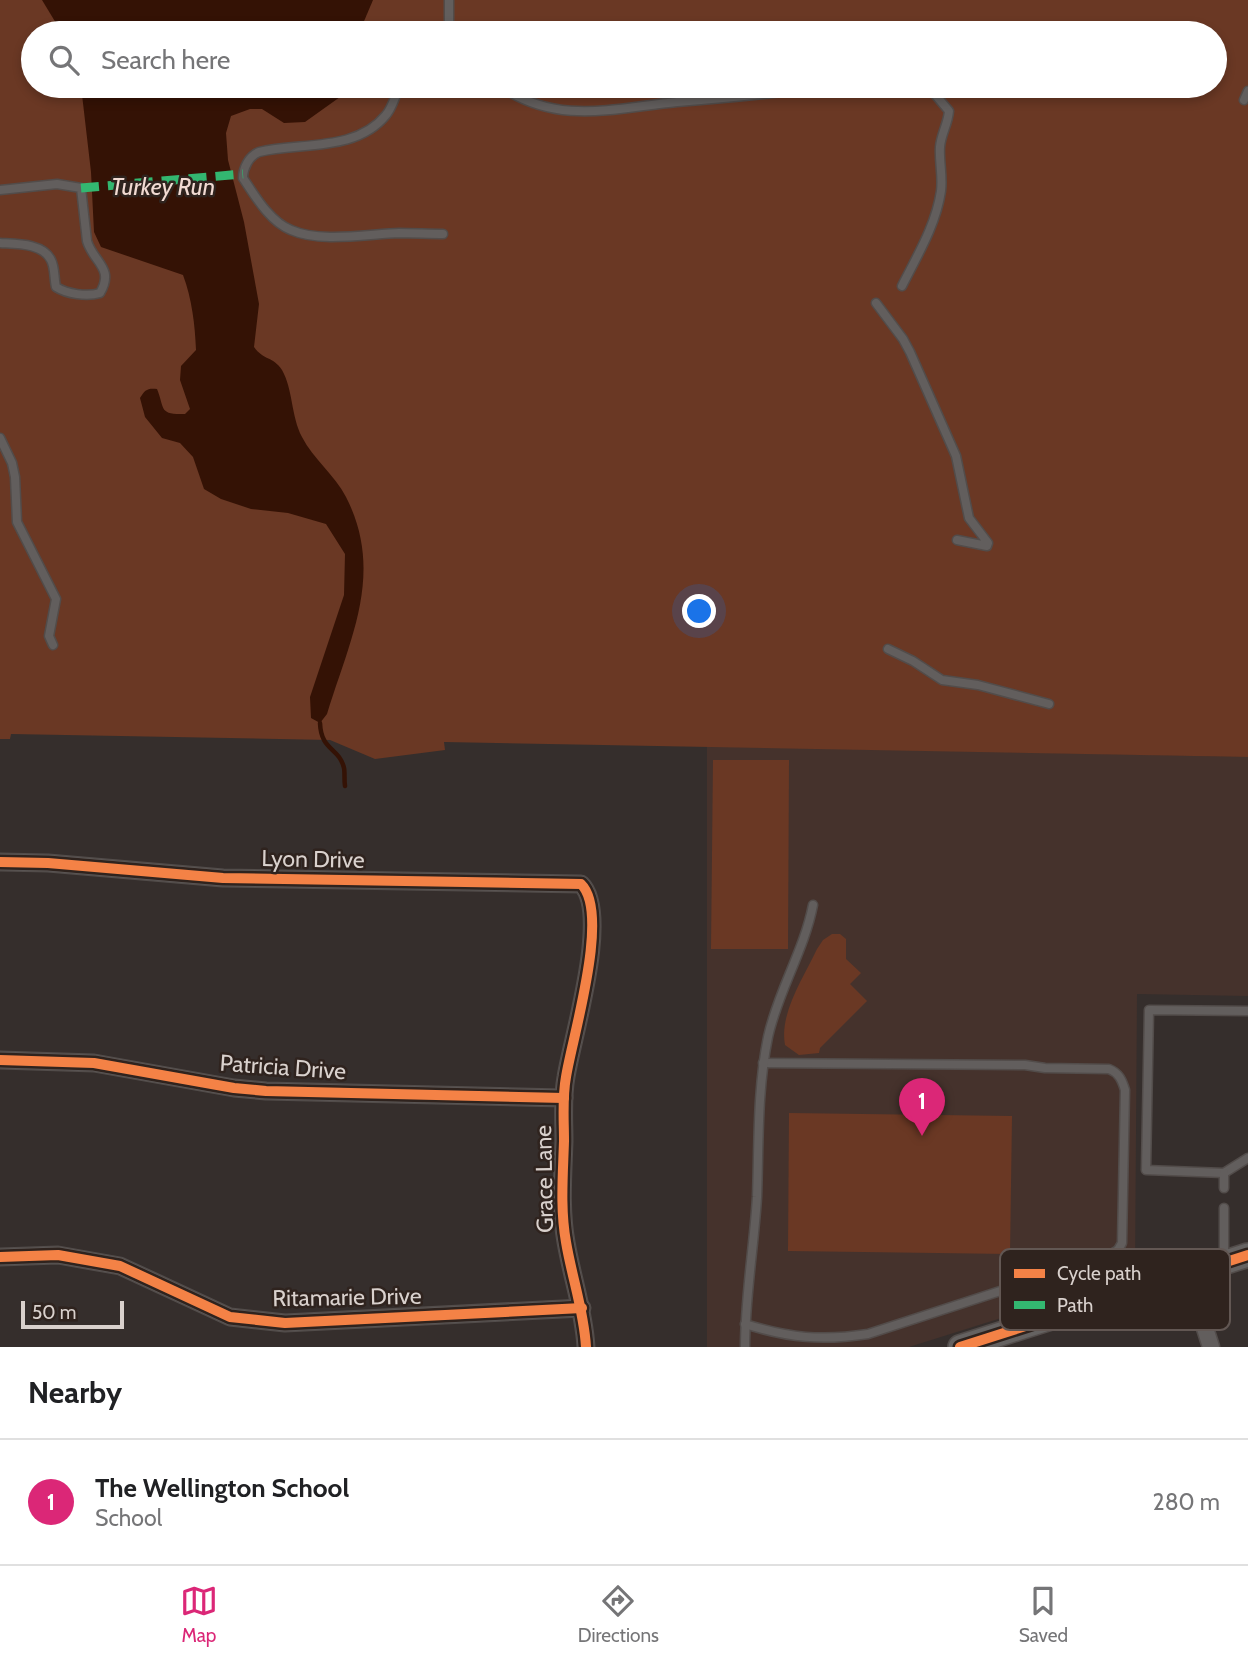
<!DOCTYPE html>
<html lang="en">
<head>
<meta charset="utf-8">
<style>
	body { margin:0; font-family:Cabin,sans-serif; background:#f6f6f6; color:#202124 }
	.scale { position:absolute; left:21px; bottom:18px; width:103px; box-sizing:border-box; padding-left:7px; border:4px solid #d9d1cd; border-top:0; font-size:19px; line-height:24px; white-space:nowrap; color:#d9d1cd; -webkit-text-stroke:5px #2f231e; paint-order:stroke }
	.you { position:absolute; left:700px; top:612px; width:24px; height:24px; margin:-18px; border:5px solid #fff; border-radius:50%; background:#1a73e8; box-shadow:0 0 0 10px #1a73e833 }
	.badge { display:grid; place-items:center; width:46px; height:46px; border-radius:50%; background:#db2777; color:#fff; font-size:23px; font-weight:700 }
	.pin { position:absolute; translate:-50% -58px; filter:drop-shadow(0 2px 4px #0008) }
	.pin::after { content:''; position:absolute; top:37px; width:24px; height:21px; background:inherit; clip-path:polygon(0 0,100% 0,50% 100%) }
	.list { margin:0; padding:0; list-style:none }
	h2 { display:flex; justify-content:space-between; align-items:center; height:91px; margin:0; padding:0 28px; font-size:30px }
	h2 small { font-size:23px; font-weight:400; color:#757577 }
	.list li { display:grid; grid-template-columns:46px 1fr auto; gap:21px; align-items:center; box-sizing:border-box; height:126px; padding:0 28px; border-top:2px solid #e0e0e0 }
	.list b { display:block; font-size:26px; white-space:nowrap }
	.list p { margin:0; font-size:23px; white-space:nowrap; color:#757577 }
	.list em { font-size:23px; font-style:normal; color:#757577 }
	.icon { flex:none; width:38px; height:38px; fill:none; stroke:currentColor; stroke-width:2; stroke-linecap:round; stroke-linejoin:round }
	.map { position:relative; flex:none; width:1248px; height:1347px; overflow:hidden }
	.search { position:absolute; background:#fff; box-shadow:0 4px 10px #0003; left:21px; right:21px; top:21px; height:77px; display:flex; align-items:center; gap:18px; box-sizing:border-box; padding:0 24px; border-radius:38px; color:#757577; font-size:26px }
	.sheet { height:217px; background:#fff }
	nav { display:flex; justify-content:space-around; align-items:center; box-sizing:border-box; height:98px; border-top:2px solid #e0e0e0; background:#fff; font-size:19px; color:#757577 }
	nav a { display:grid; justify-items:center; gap:4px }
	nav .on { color:#db2777 }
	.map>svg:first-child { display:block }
	.built { fill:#45322c }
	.green { fill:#6a3824; fill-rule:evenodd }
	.water { fill:#341205 }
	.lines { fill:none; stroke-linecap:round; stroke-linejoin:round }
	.stream { stroke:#341205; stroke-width:4.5 }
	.lane-casing { stroke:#524c4a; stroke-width:11 }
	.street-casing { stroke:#524c4a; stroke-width:19 }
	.secondary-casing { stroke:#524c4a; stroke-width:26 }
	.lane { stroke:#625e5d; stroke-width:8 }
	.street { stroke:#625e5d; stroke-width:16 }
	.secondary { stroke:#656261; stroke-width:23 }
	.quiet { stroke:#33b770; stroke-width:9; stroke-dasharray:18 9; stroke-linecap:butt }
	.cycleway-casing { stroke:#2f231e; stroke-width:15 }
	.cycleway { stroke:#f48246; stroke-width:10 }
	.labels { text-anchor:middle; stroke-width:5; stroke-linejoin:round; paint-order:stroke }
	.street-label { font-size:23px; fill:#d9d1cd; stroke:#2f231e }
	.water-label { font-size:24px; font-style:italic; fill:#f1dad2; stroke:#2f231e }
	.key { fill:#2f231e; stroke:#625753; stroke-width:2 }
	.key-label { font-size:19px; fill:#d9d1cd }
</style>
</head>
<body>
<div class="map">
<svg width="1248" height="1347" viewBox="0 0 1248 1347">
	<rect width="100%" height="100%" fill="#352e2c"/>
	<path class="built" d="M707,746L1248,757V996L1137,994L1135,1276L909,1347H707Z"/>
	<g class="green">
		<path d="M0,0H1248V757L444,742L445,750L375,759L330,740L11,734L10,739H0ZM33,33H1215V86H33Z"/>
		<path d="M713,760H789L788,949H711Z"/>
		<path d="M832,934H840L846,939V959L861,973L850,984L867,1001L820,1048L819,1053L799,1055L785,1045C779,1013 804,977 817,949L823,940Z"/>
		<path d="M789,1113L1012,1116L1010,1254L788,1251Z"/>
	</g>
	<g class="water">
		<path d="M42,0H373L359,33H62Z"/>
		<path d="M81,86H341L340,97L305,122L284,123L262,109H250L231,116L226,133L228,160L244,222L259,304L254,347C264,361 273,356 282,370C293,389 291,416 302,437C313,459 335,475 346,497C385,573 350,639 327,714L320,723L311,718L310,697L344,595L345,554L326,524L288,513L251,509L221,499L204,489L193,457L180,443L162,438L145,417L140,398C145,390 147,388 157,389C165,408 158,415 185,414L190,409L180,380L181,366L196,350C195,325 192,299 183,275L101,247L94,232L91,172Z"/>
	</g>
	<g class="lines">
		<path class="stream" d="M320,723C321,751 339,747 344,768C345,773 344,780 345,786"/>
		<g class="lane-casing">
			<g id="lane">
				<path d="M449,0V33"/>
				<path d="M400,86C395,95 393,107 386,115C356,152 301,142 259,152C249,156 243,168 243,178C255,196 270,222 291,230C320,243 368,234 399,233C414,233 429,234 443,234"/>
				<path d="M500,86C558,126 614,108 677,102C727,98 776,94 826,86"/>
				<path d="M1244,100L1248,91"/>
				<path d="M0,190L57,184L81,188L87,241C93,262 115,268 100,293C87,297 67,294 56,287C54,279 55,267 51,260C43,243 16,244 0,243"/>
				<path d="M902,286C917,256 936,225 941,191C943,176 939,162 940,147C941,134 948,124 949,111L928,86"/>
				<path d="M876,303L903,339L910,352L956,456L969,518L988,543L987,546L957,540"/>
				<path d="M0,438L12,463L15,477L17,522L56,599L49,636L53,645"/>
				<path d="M888,649L913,661L942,680L978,685L1049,704"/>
				<path d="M1248,1011L1149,1010L1146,1170L1224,1173L1248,1158"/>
				<path d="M1224,1173V1188"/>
				<path d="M1224,1208V1260"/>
				<path d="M745,1324C789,1338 822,1341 868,1334L1108,1256L1118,1250L1122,1243L1125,1090C1122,1080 1119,1073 1109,1069L1045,1068L1025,1065L763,1063"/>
				<path d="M745,1347C745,1297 754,1247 757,1197C759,1143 757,1091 768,1037C778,991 804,951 813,905"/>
			</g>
		</g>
		<g class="street-casing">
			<g id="street">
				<path d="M0,862L48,863L223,878L581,884C611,913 572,1038 566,1077C562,1098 564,1120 564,1141C563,1174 560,1209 566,1242C572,1278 584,1311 586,1347"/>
				<path d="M0,1060L94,1063L234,1088L266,1091L564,1098"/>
				<path d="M0,1257L58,1255L120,1266L230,1317L285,1323L582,1308"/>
				<path d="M1188,1275L1211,1347"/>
			</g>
		</g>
		<g class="secondary-casing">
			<path id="secondary" d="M960,1347L1248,1255"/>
		</g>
		<use href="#lane" class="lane"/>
		<use href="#street" class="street"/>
		<use href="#secondary" class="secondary"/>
		<path class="quiet" d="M81,188L243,174"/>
		<g class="cycleway-casing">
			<g id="cycleway">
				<path d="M0,862L48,863L223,878L581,884C611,913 572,1038 566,1077C562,1098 564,1120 564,1141C563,1174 560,1209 566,1242C572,1278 584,1311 586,1347"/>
				<path d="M0,1060L94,1063L234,1088L266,1091L564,1098"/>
				<path d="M0,1257L58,1255L120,1266L230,1317L285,1323L582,1308"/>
				<path d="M960,1347L1248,1255"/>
			</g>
		</g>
		<use href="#cycleway" class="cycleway"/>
	</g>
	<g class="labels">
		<g class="street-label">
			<text transform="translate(313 859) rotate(1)" y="8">Lyon Drive</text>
			<text transform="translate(283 1067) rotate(4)" y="8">Patricia Drive</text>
			<text transform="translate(544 1179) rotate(-91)" y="8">Grace Lane</text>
			<text transform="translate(347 1297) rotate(-1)" y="8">Ritamarie Drive</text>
		</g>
		<g class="water-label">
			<text x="163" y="195">Turkey Run</text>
		</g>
	</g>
	<rect x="1000" y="1249" width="230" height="81" rx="10" class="key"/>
	<rect x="1014" y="1269" width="31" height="9" fill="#f48246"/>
	<rect x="1014" y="1301" width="31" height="8" fill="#33b770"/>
	<g class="key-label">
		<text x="1057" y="1280">Cycle path</text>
		<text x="1057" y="1312">Path</text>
	</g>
</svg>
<div class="scale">50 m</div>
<div class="you"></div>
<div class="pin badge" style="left:922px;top:1136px">1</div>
<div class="search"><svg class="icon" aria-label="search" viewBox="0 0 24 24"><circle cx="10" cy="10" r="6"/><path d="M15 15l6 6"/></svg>Search here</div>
</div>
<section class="sheet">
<h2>Nearby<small></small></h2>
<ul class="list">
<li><span class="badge">1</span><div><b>The Wellington School</b><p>School</p></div><em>280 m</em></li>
</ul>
</section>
<nav>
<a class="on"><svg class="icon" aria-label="map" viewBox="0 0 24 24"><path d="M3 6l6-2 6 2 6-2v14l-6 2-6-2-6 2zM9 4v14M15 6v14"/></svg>Map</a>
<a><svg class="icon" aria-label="directions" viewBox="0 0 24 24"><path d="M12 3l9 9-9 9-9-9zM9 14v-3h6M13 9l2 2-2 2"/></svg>Directions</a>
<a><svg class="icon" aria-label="saved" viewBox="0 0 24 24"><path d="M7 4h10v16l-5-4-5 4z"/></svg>Saved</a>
</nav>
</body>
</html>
